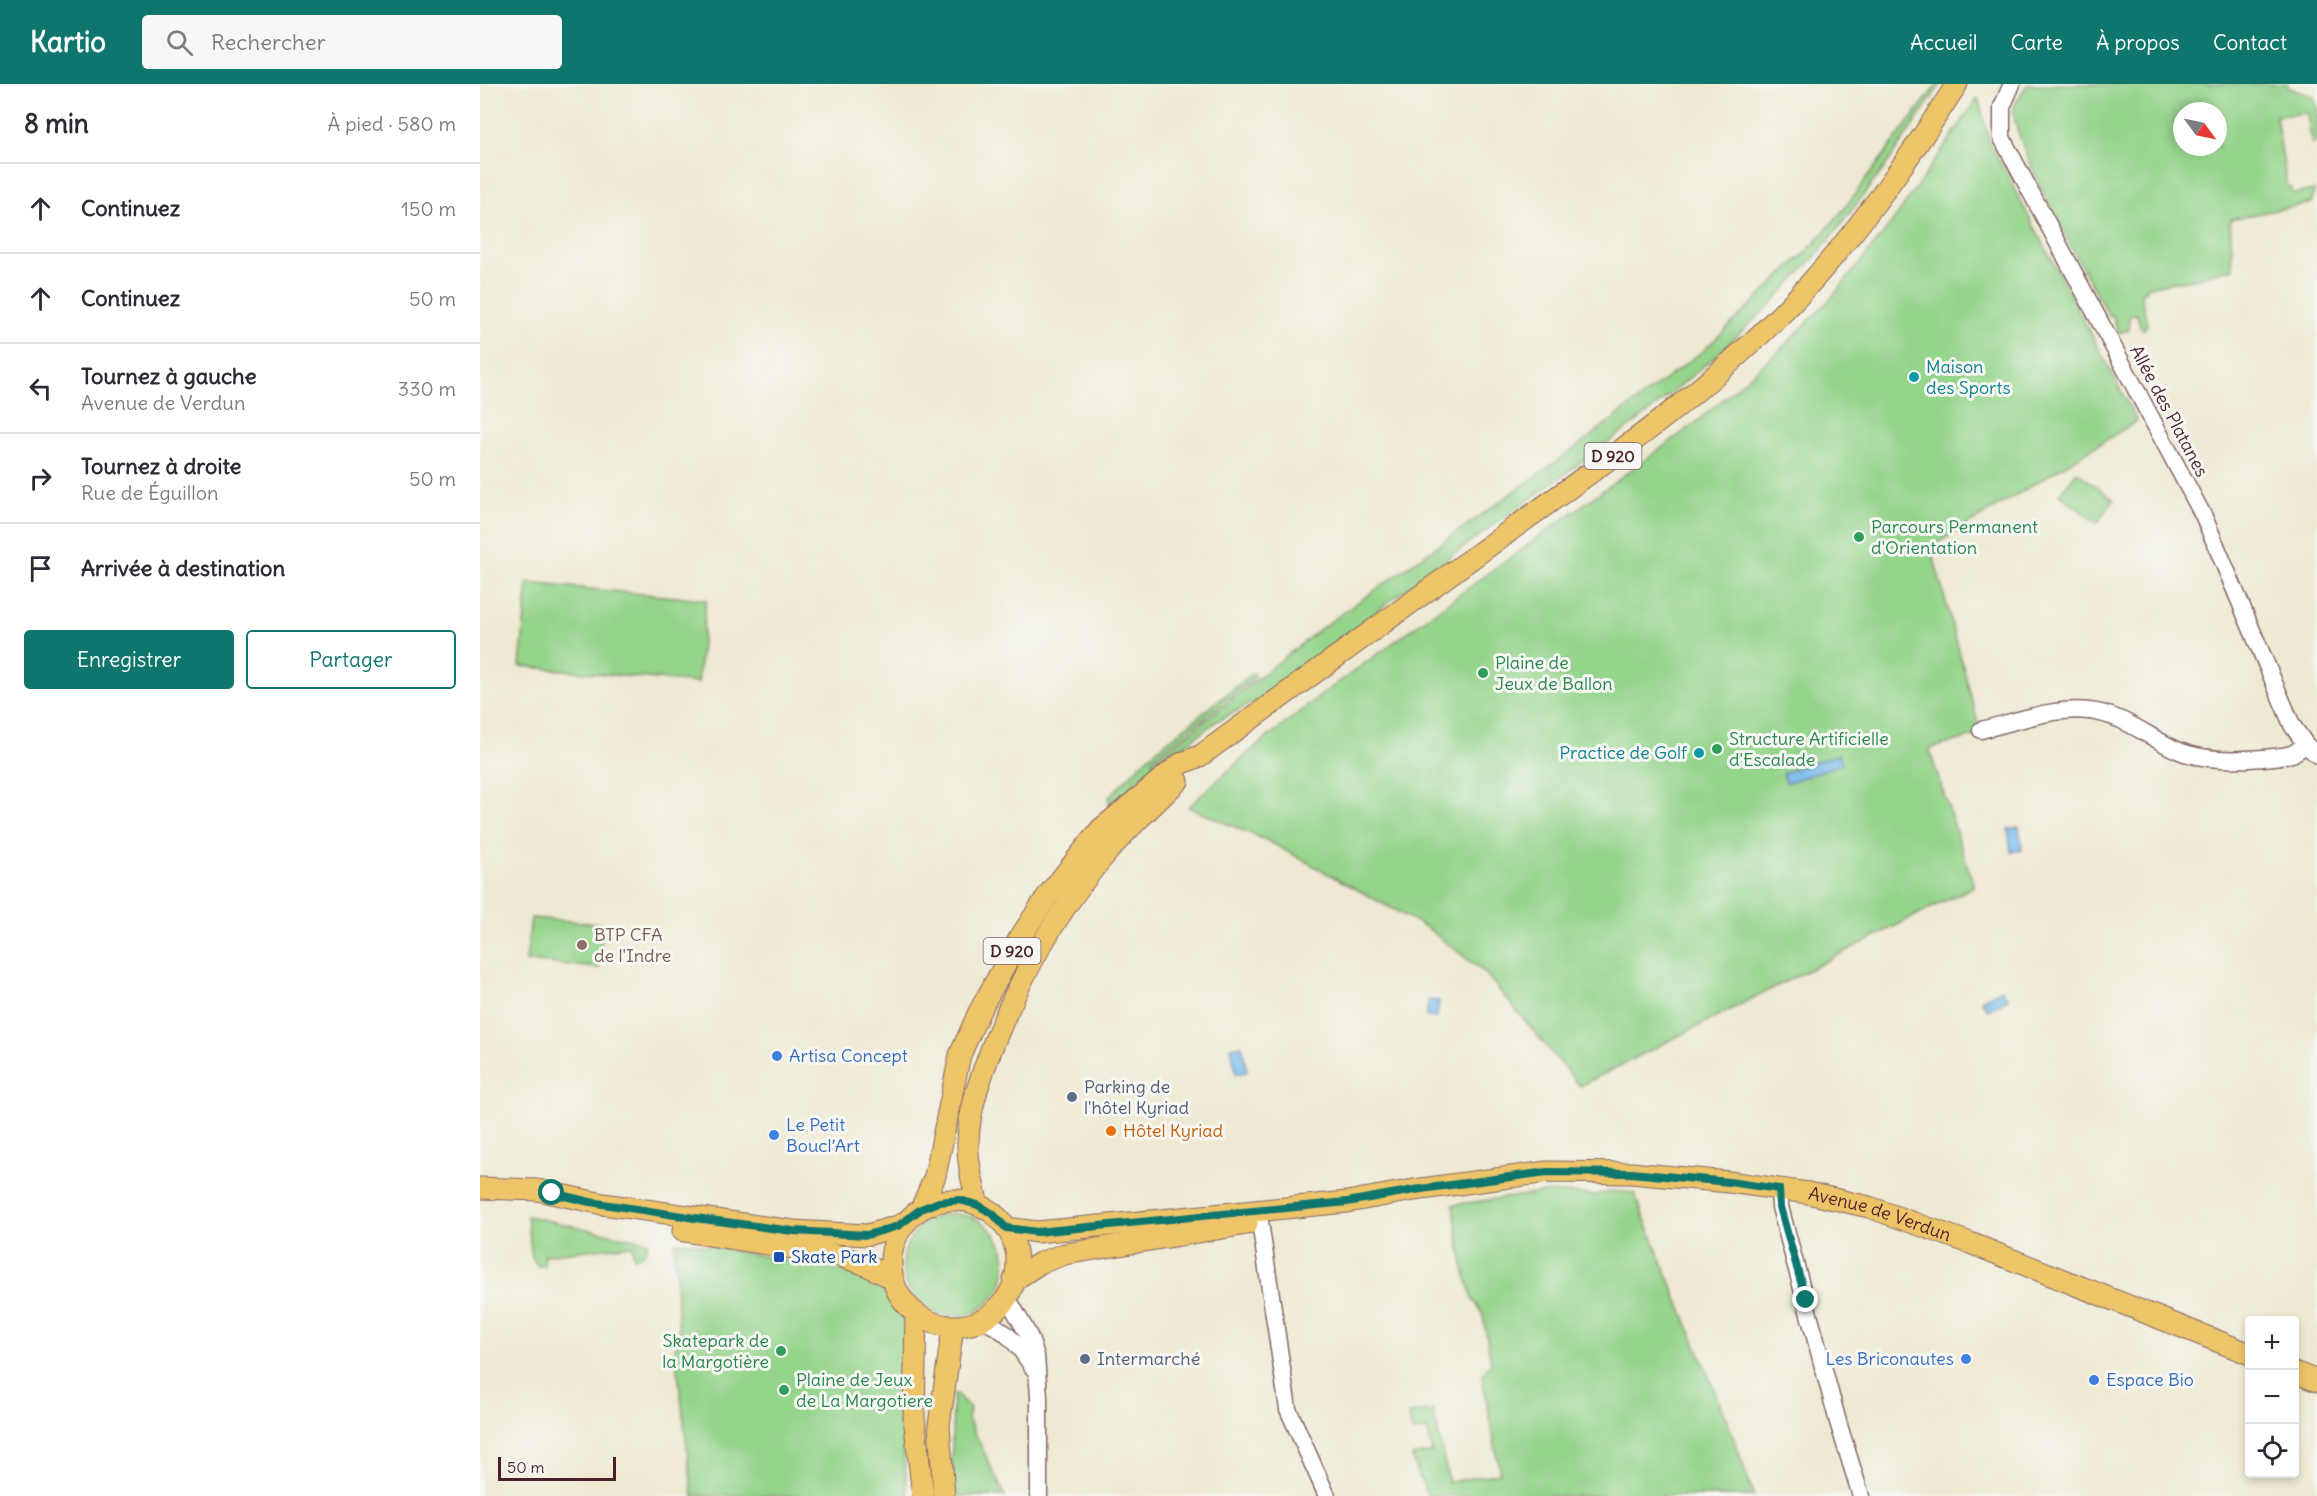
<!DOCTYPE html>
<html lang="fr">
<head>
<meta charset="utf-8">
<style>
	body { margin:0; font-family:Delius,sans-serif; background:#f7f7f7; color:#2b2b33 }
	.controls { position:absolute; right:18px; bottom:18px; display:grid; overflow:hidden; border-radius:6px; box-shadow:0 3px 9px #0003 }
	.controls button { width:54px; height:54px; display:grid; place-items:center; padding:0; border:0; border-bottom:2px solid #e1e1e2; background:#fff; color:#2b2b33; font:30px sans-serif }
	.compass { position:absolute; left:1693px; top:18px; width:54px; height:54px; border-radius:50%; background:#fff; box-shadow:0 3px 9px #0003; rotate:123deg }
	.scale { position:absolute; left:18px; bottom:15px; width:118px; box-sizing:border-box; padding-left:6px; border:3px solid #4a1f2b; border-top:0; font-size:16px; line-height:21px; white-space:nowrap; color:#4a1f2b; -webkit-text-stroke:4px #f6f6f2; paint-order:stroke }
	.stop { position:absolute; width:18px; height:18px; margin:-14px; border:4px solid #0f766e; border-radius:50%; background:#fff }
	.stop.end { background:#0f766e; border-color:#fff; box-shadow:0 2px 6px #0008 }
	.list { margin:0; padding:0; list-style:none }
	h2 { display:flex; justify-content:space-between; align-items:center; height:78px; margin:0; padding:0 24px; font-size:26px }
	h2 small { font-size:20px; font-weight:400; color:#7c7c81 }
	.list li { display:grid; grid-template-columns:39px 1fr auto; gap:18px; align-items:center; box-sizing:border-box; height:90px; padding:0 24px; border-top:2px solid #e1e1e2 }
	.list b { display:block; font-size:22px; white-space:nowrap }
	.list p { margin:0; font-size:20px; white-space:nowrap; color:#7c7c81 }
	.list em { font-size:20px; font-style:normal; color:#7c7c81 }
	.actions { display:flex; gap:12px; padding:18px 24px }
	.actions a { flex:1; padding:14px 0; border:2px solid #0f766e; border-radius:6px; text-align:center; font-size:21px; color:#0f766e }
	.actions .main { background:#0f766e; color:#fff }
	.icon { flex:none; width:33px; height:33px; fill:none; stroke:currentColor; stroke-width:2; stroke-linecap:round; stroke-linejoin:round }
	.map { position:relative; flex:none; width:1837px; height:1412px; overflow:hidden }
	header { display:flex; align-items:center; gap:36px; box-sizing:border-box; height:84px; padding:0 30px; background:#0f766e; color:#fff }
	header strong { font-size:28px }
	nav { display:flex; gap:33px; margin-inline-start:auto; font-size:21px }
	.search { width:420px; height:54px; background:#f7f7f7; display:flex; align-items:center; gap:15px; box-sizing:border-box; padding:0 21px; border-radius:6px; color:#7c7c81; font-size:22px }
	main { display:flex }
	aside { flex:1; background:#fff }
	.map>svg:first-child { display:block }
	.green { fill:#94d48b; stroke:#6f7a5b; stroke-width:1.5; fill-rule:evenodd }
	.water { fill:#76bbec; stroke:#606d8c; stroke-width:1.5 }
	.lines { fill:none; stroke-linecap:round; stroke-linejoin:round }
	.minor-casing { stroke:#836665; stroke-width:19 }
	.major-casing { stroke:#836665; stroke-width:23 }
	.minor { stroke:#fff; stroke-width:16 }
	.major { stroke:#eec469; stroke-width:21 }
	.route { stroke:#0f766e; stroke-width:8 }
	.culture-dot { fill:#0f9aa8; stroke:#f6f6f2; stroke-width:2 }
	.leisure-dot { fill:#2e9e5b; stroke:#f6f6f2; stroke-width:2 }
	.education-dot { fill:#8d6e63; stroke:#f6f6f2; stroke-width:2 }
	.shop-dot { fill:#3f7fe0; stroke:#f6f6f2; stroke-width:2 }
	.service-dot { fill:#5c6f8a; stroke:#f6f6f2; stroke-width:2 }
	.food-dot { fill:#e8710a; stroke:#f6f6f2; stroke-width:2 }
	.transit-dot { fill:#1a4fb4; stroke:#f6f6f2; stroke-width:2 }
	.labels { text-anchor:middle; stroke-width:6; stroke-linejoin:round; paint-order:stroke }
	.shield { fill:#f6f6f2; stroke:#7e6067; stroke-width:1.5 }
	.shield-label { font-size:16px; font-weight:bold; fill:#4a1f2b }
	.culture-label { font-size:18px; fill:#0d838f; stroke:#f6f6f2; text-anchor:start }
	.street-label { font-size:18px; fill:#4a1f2b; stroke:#f6f6f2 }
	.leisure-label { font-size:18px; fill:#27864d; stroke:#f6f6f2; text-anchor:start }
	.education-label { font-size:18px; fill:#785e54; stroke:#f6f6f2; text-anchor:start }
	.shop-label { font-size:18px; fill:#366cbe; stroke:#f6f6f2; text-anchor:start }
	.service-label { font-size:18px; fill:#4e5e75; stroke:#f6f6f2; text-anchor:start }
	.food-label { font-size:18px; fill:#c56008; stroke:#f6f6f2; text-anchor:start }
	.transit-label { font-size:18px; fill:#164399; stroke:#f6f6f2; text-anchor:start }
</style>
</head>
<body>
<header>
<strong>Kartio</strong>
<div class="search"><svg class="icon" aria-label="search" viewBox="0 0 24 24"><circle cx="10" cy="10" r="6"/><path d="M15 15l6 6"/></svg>Rechercher</div>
<nav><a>Accueil</a><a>Carte</a><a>À propos</a><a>Contact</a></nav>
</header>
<main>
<aside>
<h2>8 min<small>À pied · 580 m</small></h2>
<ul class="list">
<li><svg class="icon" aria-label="ahead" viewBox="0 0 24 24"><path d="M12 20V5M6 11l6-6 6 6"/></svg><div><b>Continuez</b></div><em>150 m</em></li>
<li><svg class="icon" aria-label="ahead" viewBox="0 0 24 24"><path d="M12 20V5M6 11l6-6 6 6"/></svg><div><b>Continuez</b></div><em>50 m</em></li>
<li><svg class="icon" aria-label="left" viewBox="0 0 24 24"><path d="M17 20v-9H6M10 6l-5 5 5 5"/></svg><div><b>Tournez à gauche</b><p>Avenue de Verdun</p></div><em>330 m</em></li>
<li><svg class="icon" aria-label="right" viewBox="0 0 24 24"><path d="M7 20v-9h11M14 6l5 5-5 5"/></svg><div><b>Tournez à droite</b><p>Rue de Éguillon</p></div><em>50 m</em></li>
<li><svg class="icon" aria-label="arrive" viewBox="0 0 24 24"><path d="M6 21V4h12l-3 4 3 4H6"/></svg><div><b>Arrivée à destination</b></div></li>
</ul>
<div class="actions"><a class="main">Enregistrer</a><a>Partager</a></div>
</aside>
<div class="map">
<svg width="1837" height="1412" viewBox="0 0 1837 1412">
	<rect width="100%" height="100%" fill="#f6f6f2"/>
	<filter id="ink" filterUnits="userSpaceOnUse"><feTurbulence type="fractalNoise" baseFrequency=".0167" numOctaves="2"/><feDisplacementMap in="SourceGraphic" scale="12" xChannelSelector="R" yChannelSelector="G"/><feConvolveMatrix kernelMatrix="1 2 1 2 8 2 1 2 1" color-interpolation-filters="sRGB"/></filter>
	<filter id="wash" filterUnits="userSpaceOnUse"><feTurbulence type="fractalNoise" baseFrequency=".008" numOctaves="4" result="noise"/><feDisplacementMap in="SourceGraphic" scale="24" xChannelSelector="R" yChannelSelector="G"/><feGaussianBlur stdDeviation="1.35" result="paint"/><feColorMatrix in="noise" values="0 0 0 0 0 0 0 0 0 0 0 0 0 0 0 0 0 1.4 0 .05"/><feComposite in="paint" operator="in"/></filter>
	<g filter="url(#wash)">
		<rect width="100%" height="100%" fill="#eee9d2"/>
		<g class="green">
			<path d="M1457,0H1461L1404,84L1342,165L1290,221L1233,274L1168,329L1089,387L950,487L780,615L737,637L654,698L647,711L639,718L636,714L629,720V713L668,673L773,589L775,593L673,675L672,679L840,545L1080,375L1224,266L1332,162L1363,126Z"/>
			<path d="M1548,0H1808L1807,3L1834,13L1837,25V56L1832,60L1827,29L1796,32L1807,103H1811L1813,110L1834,106L1832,119L1750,135L1753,184L1717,194L1667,203V207L1661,209L1667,241L1664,245L1660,243L1657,230L1649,232V246L1638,249L1633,231L1629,232C1611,200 1528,52 1534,24C1536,16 1543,7 1548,0ZM1702,27H1738V63H1702Z"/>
			<path d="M1498,14L1510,59L1657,337L1451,463L1501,650L1449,665L1494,802L1100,1002L1005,889L946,843L788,757L708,723L775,663L848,606L1213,341L1300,266L1353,212L1412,139Z"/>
			<path d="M1597,388L1634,416L1617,439L1579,410Z"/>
			<path d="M48,499L226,516L218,599L40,582Z"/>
			<path d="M51,834L123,840L119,884L46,877Z"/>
			<path d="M1133,1107L1154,1109L1253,1352L1274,1412H948L935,1383L932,1372L952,1368L948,1346L932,1348L928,1330L953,1326L969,1398L1020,1389L1002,1292L1011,1278L1003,1232L999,1223L992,1215L983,1181L973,1121L1069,1108L1115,1111Z"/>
			<circle cx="474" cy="1181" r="51"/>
			<path d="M47,1132L168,1158C166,1167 164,1172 154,1173L152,1161L64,1171V1182H58L52,1174Z"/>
			<path d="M208,1158L382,1191L392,1195L403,1205L421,1235L426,1247L419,1323L428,1412H213L195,1265L199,1250L194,1159Z"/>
			<path d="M473,1310L478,1312L490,1324L488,1335L525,1412H475L472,1376Z"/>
		</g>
		<g class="water">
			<path d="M1359,670L1362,680L1306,699L1303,689Z"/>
			<path d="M1539,743L1542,766L1531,768L1528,745Z"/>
			<path d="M1522,905L1528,915L1508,926L1501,916Z"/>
			<path d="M948,916L959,917L957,934L946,933Z"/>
			<path d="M762,961L767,988L756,990L751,963Z"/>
		</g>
	</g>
	<g filter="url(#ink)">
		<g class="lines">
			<g class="minor-casing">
				<g id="minor">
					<path d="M1532,0L1522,23V54L1724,433L1812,641L1826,661L1837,671"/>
					<path d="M1501,646C1535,638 1573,623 1609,627C1642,630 1668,653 1697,666C1726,679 1770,676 1802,672L1812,670L1826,661"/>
					<path d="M1299,1105L1300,1123L1358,1338L1381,1412"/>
					<path d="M780,1138L808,1325L847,1412"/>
					<path d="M527,1213L549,1252L556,1272L559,1313V1412"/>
					<path d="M501,1236C526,1244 540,1263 553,1284"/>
				</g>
			</g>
			<g class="major-casing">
				<g id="major">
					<path d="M0,1104L57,1106L123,1120L313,1147L387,1151L418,1142L426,1138"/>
					<circle cx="474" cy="1179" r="63"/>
					<path d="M498,1121C493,1100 487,1079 488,1058C489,1024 501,992 513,961C541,891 580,822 630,765C651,741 675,719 698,697"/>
					<path d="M441,1125L455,1092L480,971L499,928L539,855L568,811L621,745L700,680L720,672C825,595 930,519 1035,443C1133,373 1231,304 1314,217C1376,151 1428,76 1477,0"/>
					<path id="s1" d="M526,1144L557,1148L867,1118L934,1106L1067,1088L1151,1089L1249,1098L1328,1109L1389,1123L1490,1159L1770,1270"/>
					<path d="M203,1147L357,1171L384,1180L412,1194"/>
					<path d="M534,1196L560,1179L585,1170L767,1140"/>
					<path d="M436,1230L434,1333L443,1412"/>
					<path d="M1814,1288L1837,1297"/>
					<path d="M464,1412L459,1341L473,1243"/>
				</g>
			</g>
			<use href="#minor" class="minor"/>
			<use href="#major" class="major"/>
		</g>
	</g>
	<g class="lines" filter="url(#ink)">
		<path class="route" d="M72,1109L110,1118L215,1134L313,1147L387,1151L418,1142L441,1125L459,1118L479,1116L498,1121L513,1130L526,1144L557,1148L867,1118L934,1106L1067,1088L1151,1089L1249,1098L1299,1105L1300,1123L1326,1216"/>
	</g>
	<g class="culture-dot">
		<circle cx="1434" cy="293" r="6"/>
		<circle cx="1219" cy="669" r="6"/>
	</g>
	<g class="leisure-dot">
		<circle cx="1379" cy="453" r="6"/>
		<circle cx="1003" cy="589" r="6"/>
		<circle cx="1237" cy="665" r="6"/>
		<circle cx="301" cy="1267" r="6"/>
		<circle cx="304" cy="1306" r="6"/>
	</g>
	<circle class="education-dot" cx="102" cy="861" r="6"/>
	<g class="shop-dot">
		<circle cx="297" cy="972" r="6"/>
		<circle cx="294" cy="1051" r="6"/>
		<circle cx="1486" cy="1275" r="6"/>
		<circle cx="1614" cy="1296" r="6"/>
	</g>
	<g class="service-dot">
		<circle cx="592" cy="1013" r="6"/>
		<circle cx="605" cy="1275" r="6"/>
	</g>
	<circle class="food-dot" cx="631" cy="1047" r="6"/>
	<rect class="transit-dot" x="293" y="1167" width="12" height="12" rx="3"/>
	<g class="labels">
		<g class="shield">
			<rect x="1104.5" y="359" width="57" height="26" rx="4.5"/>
			<rect x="503.5" y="854" width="57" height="26" rx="4.5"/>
		</g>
		<g class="shield-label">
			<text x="1133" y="378">D 920</text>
			<text x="532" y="873">D 920</text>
		</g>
		<g class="culture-label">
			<text x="1446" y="289">Maison<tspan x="1446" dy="21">des Sports</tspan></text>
			<text x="1207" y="675" text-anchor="end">Practice de Golf</text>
		</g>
		<g class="street-label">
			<text transform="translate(1689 327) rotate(62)" y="6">Allée des Platanes</text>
			<text dy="6" stroke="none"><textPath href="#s1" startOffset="882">Avenue de Verdun</textPath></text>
		</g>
		<g class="leisure-label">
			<text x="1391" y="449">Parcours Permanent<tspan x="1391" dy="21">d'Orientation</tspan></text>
			<text x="1015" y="585">Plaine de<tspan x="1015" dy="21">Jeux de Ballon</tspan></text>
			<text x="1249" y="661">Structure Artificielle<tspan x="1249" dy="21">d'Escalade</tspan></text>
			<text x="289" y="1263" text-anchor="end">Skatepark de<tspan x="289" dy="21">la Margotière</tspan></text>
			<text x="316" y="1302">Plaine de Jeux<tspan x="316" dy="21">de La Margotiere</tspan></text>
		</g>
		<g class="education-label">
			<text x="114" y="857">BTP CFA<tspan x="114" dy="21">de l'Indre</tspan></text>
		</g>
		<g class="shop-label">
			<text x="309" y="978">Artisa Concept</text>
			<text x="306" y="1047">Le Petit<tspan x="306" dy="21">Boucl’Art</tspan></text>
			<text x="1474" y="1281" text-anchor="end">Les Briconautes</text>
			<text x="1626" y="1302">Espace Bio</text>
		</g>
		<g class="service-label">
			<text x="604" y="1009">Parking de<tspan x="604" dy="21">l'hôtel Kyriad</tspan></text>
			<text x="617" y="1281">Intermarché</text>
		</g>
		<g class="food-label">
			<text x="643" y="1053">Hôtel Kyriad</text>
		</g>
		<g class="transit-label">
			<text x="311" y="1179">Skate Park</text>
		</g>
	</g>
</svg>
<div class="controls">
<button>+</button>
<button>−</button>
<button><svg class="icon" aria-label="locate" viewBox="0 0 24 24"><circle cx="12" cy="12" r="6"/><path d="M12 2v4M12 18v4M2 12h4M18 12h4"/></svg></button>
</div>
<svg class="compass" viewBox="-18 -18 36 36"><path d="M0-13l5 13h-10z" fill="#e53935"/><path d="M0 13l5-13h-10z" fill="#7c7c81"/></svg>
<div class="scale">50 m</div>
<div class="stop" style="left:72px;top:1109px"></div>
<div class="stop end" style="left:1326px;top:1216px"></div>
</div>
</main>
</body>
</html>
